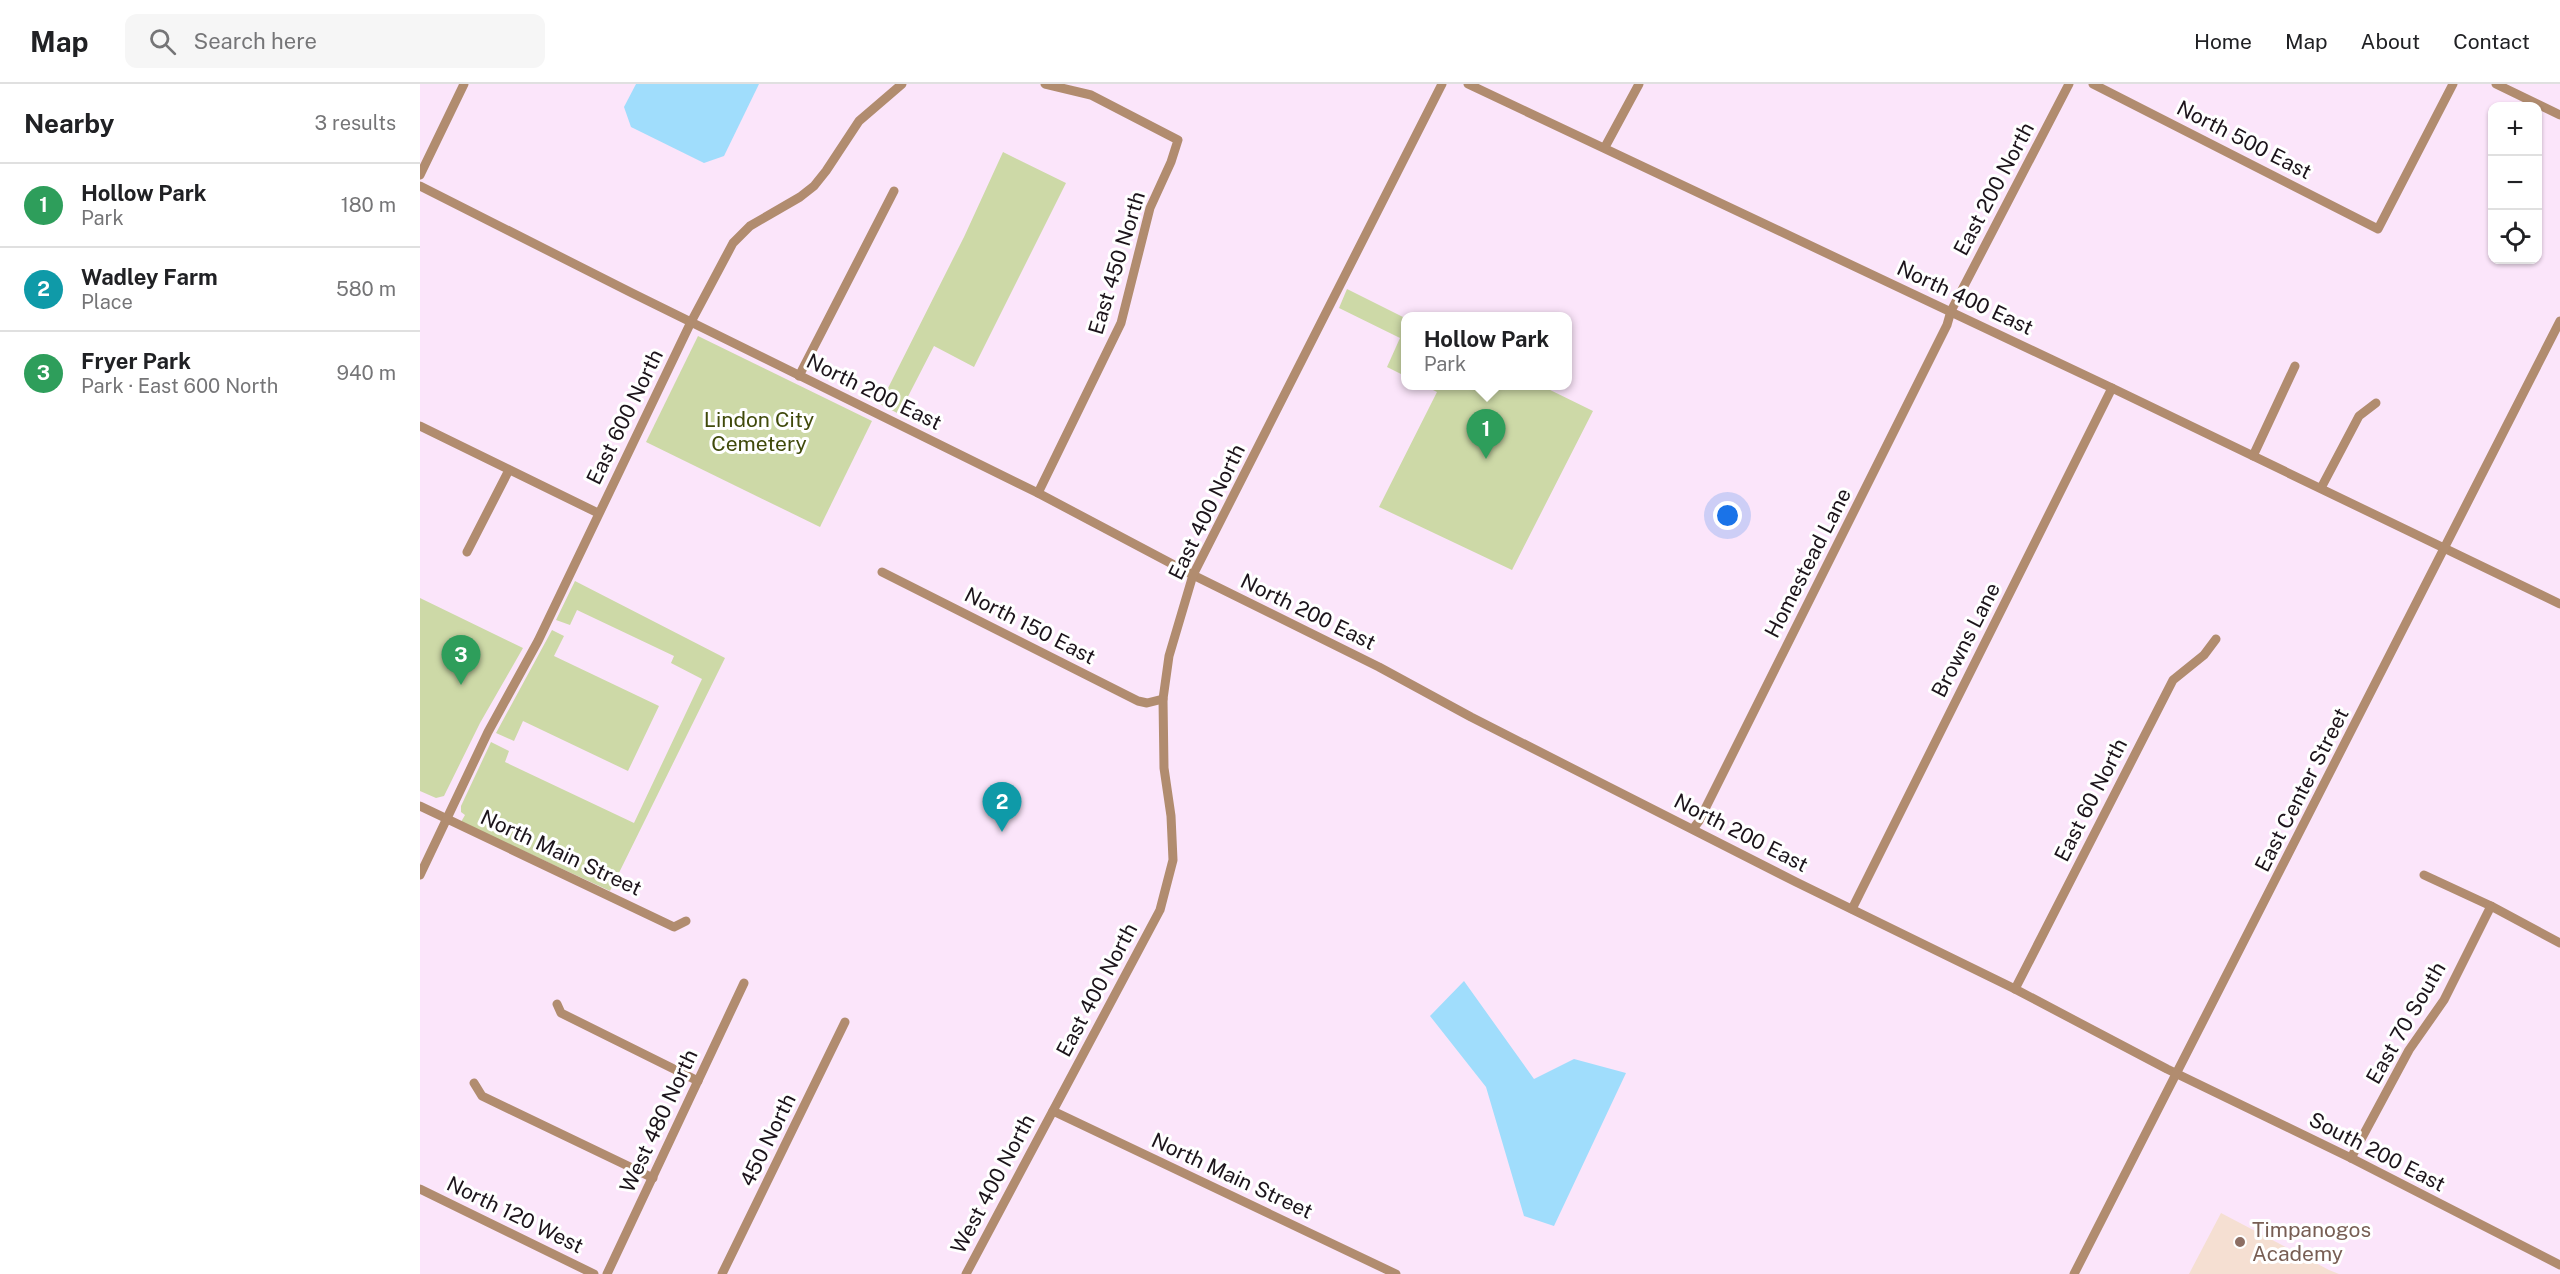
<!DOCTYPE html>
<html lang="en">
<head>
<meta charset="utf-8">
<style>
	body { margin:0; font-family:"Public Sans",sans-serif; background:#f6f6f6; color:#202124 }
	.controls { position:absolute; right:18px; top:18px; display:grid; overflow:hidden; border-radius:12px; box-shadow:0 2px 4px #0004 }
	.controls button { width:54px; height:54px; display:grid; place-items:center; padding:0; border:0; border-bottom:2px solid #e0e0e0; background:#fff; color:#202124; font:30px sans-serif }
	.you { position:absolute; left:1308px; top:432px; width:21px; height:21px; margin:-15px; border:4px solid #fff; border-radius:50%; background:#1a73e8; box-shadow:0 0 0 9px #1a73e833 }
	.badge { display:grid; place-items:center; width:39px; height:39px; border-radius:50%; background:#338659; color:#fff; font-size:20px; font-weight:700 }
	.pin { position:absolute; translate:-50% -50px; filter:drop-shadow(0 2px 3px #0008) }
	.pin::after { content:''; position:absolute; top:32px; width:21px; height:18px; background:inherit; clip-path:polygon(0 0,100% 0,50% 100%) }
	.popup { position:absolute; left:981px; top:228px; width:171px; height:78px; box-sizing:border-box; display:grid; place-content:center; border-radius:12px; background:#fff; filter:drop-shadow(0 2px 4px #0005); font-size:20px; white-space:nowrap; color:#757577 }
	.popup b { font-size:22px; color:#202124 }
	.popup::after { content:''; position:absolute; left:50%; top:100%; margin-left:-12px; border:12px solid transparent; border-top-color:#fff }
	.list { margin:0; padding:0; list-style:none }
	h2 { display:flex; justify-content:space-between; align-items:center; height:78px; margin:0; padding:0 24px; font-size:26px }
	h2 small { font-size:20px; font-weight:400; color:#757577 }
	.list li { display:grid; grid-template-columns:39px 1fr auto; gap:18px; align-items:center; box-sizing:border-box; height:84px; padding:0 24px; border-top:2px solid #e0e0e0 }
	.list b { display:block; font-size:22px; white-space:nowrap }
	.list p { margin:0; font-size:20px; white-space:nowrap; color:#757577 }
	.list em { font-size:20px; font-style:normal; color:#757577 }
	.icon { flex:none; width:33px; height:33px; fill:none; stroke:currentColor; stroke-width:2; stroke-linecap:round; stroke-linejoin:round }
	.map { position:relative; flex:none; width:2140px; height:1190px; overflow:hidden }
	header { display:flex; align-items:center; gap:36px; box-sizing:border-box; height:84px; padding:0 30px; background:#fff; border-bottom:2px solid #e0e0e0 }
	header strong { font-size:28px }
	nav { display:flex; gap:33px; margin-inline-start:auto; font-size:21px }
	.search { width:420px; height:54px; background:#f6f6f6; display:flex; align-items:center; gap:15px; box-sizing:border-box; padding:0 21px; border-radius:12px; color:#757577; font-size:22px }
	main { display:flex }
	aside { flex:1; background:#fff }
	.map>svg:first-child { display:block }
	.education { fill:#f5dfd2 }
	.green { fill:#cdd9a7 }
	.water { fill:#a0ddfc }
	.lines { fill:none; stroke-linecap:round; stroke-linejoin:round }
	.minor { stroke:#b18c6f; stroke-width:9 }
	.education-dot { fill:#8d6e63; stroke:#fff; stroke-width:2 }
	.labels { text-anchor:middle; stroke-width:6; stroke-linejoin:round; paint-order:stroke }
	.street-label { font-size:21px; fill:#1c141b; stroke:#fff }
	.park-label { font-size:21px; fill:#404a0b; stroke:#fff }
	.education-label { font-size:21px; fill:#785e54; stroke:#fff; text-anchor:start }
</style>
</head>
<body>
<header>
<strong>Map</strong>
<div class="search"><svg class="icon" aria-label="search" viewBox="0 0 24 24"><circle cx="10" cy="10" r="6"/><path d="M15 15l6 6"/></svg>Search here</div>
<nav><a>Home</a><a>Map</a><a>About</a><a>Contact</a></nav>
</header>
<main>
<aside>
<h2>Nearby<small>3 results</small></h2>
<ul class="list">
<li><span class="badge" style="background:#2e9e5b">1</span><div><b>Hollow Park</b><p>Park</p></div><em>180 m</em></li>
<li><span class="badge" style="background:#0f9aa8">2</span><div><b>Wadley Farm</b><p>Place</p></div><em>580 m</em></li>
<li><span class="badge" style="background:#2e9e5b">3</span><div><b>Fryer Park</b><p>Park · East 600 North</p></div><em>940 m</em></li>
</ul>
</aside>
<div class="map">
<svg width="2140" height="1190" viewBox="0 0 2140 1190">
	<rect width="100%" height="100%" fill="#fbe5fa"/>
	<path class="education" d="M1801,1129L1909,1186L1919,1190H1769Z"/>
	<g class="green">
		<path d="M583,68L646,99L554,283L514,262L479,330L460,320L544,153Z"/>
		<path d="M927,205L985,234V292L967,283L980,254L919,224Z"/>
		<path d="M278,252L452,337L400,443L226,358Z"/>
		<path d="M1005,302H1122L1173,327L1092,486L959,423L1017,308Z"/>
		<path d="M155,497L305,574L190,807L41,738L45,731L41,728V722L71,658L89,667L85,678L214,739L282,595L251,579L254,572L157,526L150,541L136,536Z"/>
		<path d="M0,514L103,564L60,639L24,712L16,714L0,707Z"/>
		<path d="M132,546L144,552L134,572L239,622L208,687L103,637L94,657L76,649Z"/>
	</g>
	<g class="water">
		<path d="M216,0H339L304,72L284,79L211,43L204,23Z"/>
		<path d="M1044,897L1114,995L1154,975L1206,989L1134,1142L1104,1132L1066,1003L1010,932Z"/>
	</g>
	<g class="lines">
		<g class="minor">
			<path d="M1048,0L1692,304L2140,520"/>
			<path d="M1673,0L1958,145L2033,0"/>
			<path d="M2076,0L2140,31"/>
			<path d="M1185,63L1219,0"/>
			<path d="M0,91L44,0"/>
			<path d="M0,102L212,209L618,409L773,491L959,583L1051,633L1376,798L1595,905L1747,985L1931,1074L2140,1181"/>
			<path d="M379,292L474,107"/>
			<path d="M0,342L178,429"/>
			<path d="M1833,372L1875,282"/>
			<path d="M1901,404L1939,332L1956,319"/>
			<path d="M618,409L701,239L730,124L751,78L758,56L671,11L625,0"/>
			<path d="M47,468L89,386"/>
			<path d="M462,488L718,617L727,619L743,615"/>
			<path d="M0,722L254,843L266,837"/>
			<path d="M1273,745L1279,737L1527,241L1531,227L1649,0"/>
			<path d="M0,791L68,648L118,557L271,238L313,159L330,142L380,113L394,102L406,87L439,37L482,0"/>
			<path d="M2004,791L2071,822L2140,859"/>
			<path d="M1432,825L1692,304"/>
			<path d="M1595,905L1753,596L1784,571L1796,555"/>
			<path d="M137,920L141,929L278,997"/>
			<path d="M54,999L62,1012L233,1094"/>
			<path d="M633,1027L976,1190"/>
			<path d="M1931,1074L1989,966L2024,916L2071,822"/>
			<path d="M0,1105L174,1190"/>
			<path d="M187,1190L324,899"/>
			<path d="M302,1190L425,938"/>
			<path d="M546,1190L740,826L753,776L751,732L744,684L743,615L749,572L773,491L1022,0"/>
			<path d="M1654,1190L2140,237"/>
		</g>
	</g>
	<circle class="education-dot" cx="1820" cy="1158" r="6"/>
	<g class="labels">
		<g class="street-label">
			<text transform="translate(1824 56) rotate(27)" y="7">North 500 East</text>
			<text transform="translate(1574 105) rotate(-62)" y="7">East 200 North</text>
			<text transform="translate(697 179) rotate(-73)" y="7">East 450 North</text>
			<text transform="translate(1545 214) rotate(25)" y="7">North 400 East</text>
			<text transform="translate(454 308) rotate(26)" y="7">North 200 East</text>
			<text transform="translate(205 333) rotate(-64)" y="7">East 600 North</text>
			<text transform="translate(787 428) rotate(-64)" y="7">East 400 North</text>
			<text transform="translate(1388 479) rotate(-63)" y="7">Homestead Lane</text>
			<text transform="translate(888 528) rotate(26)" y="7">North 200 East</text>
			<text transform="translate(610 542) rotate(27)" y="7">North 150 East</text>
			<text transform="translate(1546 556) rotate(-63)" y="7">Browns Lane</text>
			<text transform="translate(1882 706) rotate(-63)" y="7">East Center Street</text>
			<text transform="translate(1671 716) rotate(-63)" y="7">East 60 North</text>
			<text transform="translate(1321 749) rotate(27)" y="7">North 200 East</text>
			<text transform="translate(141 769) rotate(25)" y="7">North Main Street</text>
			<text transform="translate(677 906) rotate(-62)" y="7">East 400 North</text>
			<text transform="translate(1986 939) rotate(-60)" y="7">East 70 South</text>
			<text transform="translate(239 1037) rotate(-65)" y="7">West 480 North</text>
			<text transform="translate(348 1056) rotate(-64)" y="7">450 North</text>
			<text transform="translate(1957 1068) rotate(27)" y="7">South 200 East</text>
			<text transform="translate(812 1092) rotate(25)" y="7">North Main Street</text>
			<text transform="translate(573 1100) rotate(-62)" y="7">West 400 North</text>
			<text transform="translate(95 1131) rotate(26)" y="7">North 120 West</text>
		</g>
		<g class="park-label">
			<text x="339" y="343">Lindon City<tspan x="339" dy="24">Cemetery</tspan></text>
		</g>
		<g class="education-label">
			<text x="1832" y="1153">Timpanogos<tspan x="1832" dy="24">Academy</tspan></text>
		</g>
	</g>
</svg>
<div class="controls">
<button>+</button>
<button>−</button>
<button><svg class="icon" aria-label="locate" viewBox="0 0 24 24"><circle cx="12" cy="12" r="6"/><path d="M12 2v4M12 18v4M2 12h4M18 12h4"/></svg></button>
</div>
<div class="you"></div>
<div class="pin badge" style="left:1066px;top:375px;background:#2e9e5b">1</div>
<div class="popup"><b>Hollow Park</b>Park</div>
<div class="pin badge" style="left:582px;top:748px;background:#0f9aa8">2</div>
<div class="pin badge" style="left:41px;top:601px;background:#2e9e5b">3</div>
</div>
</main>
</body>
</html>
